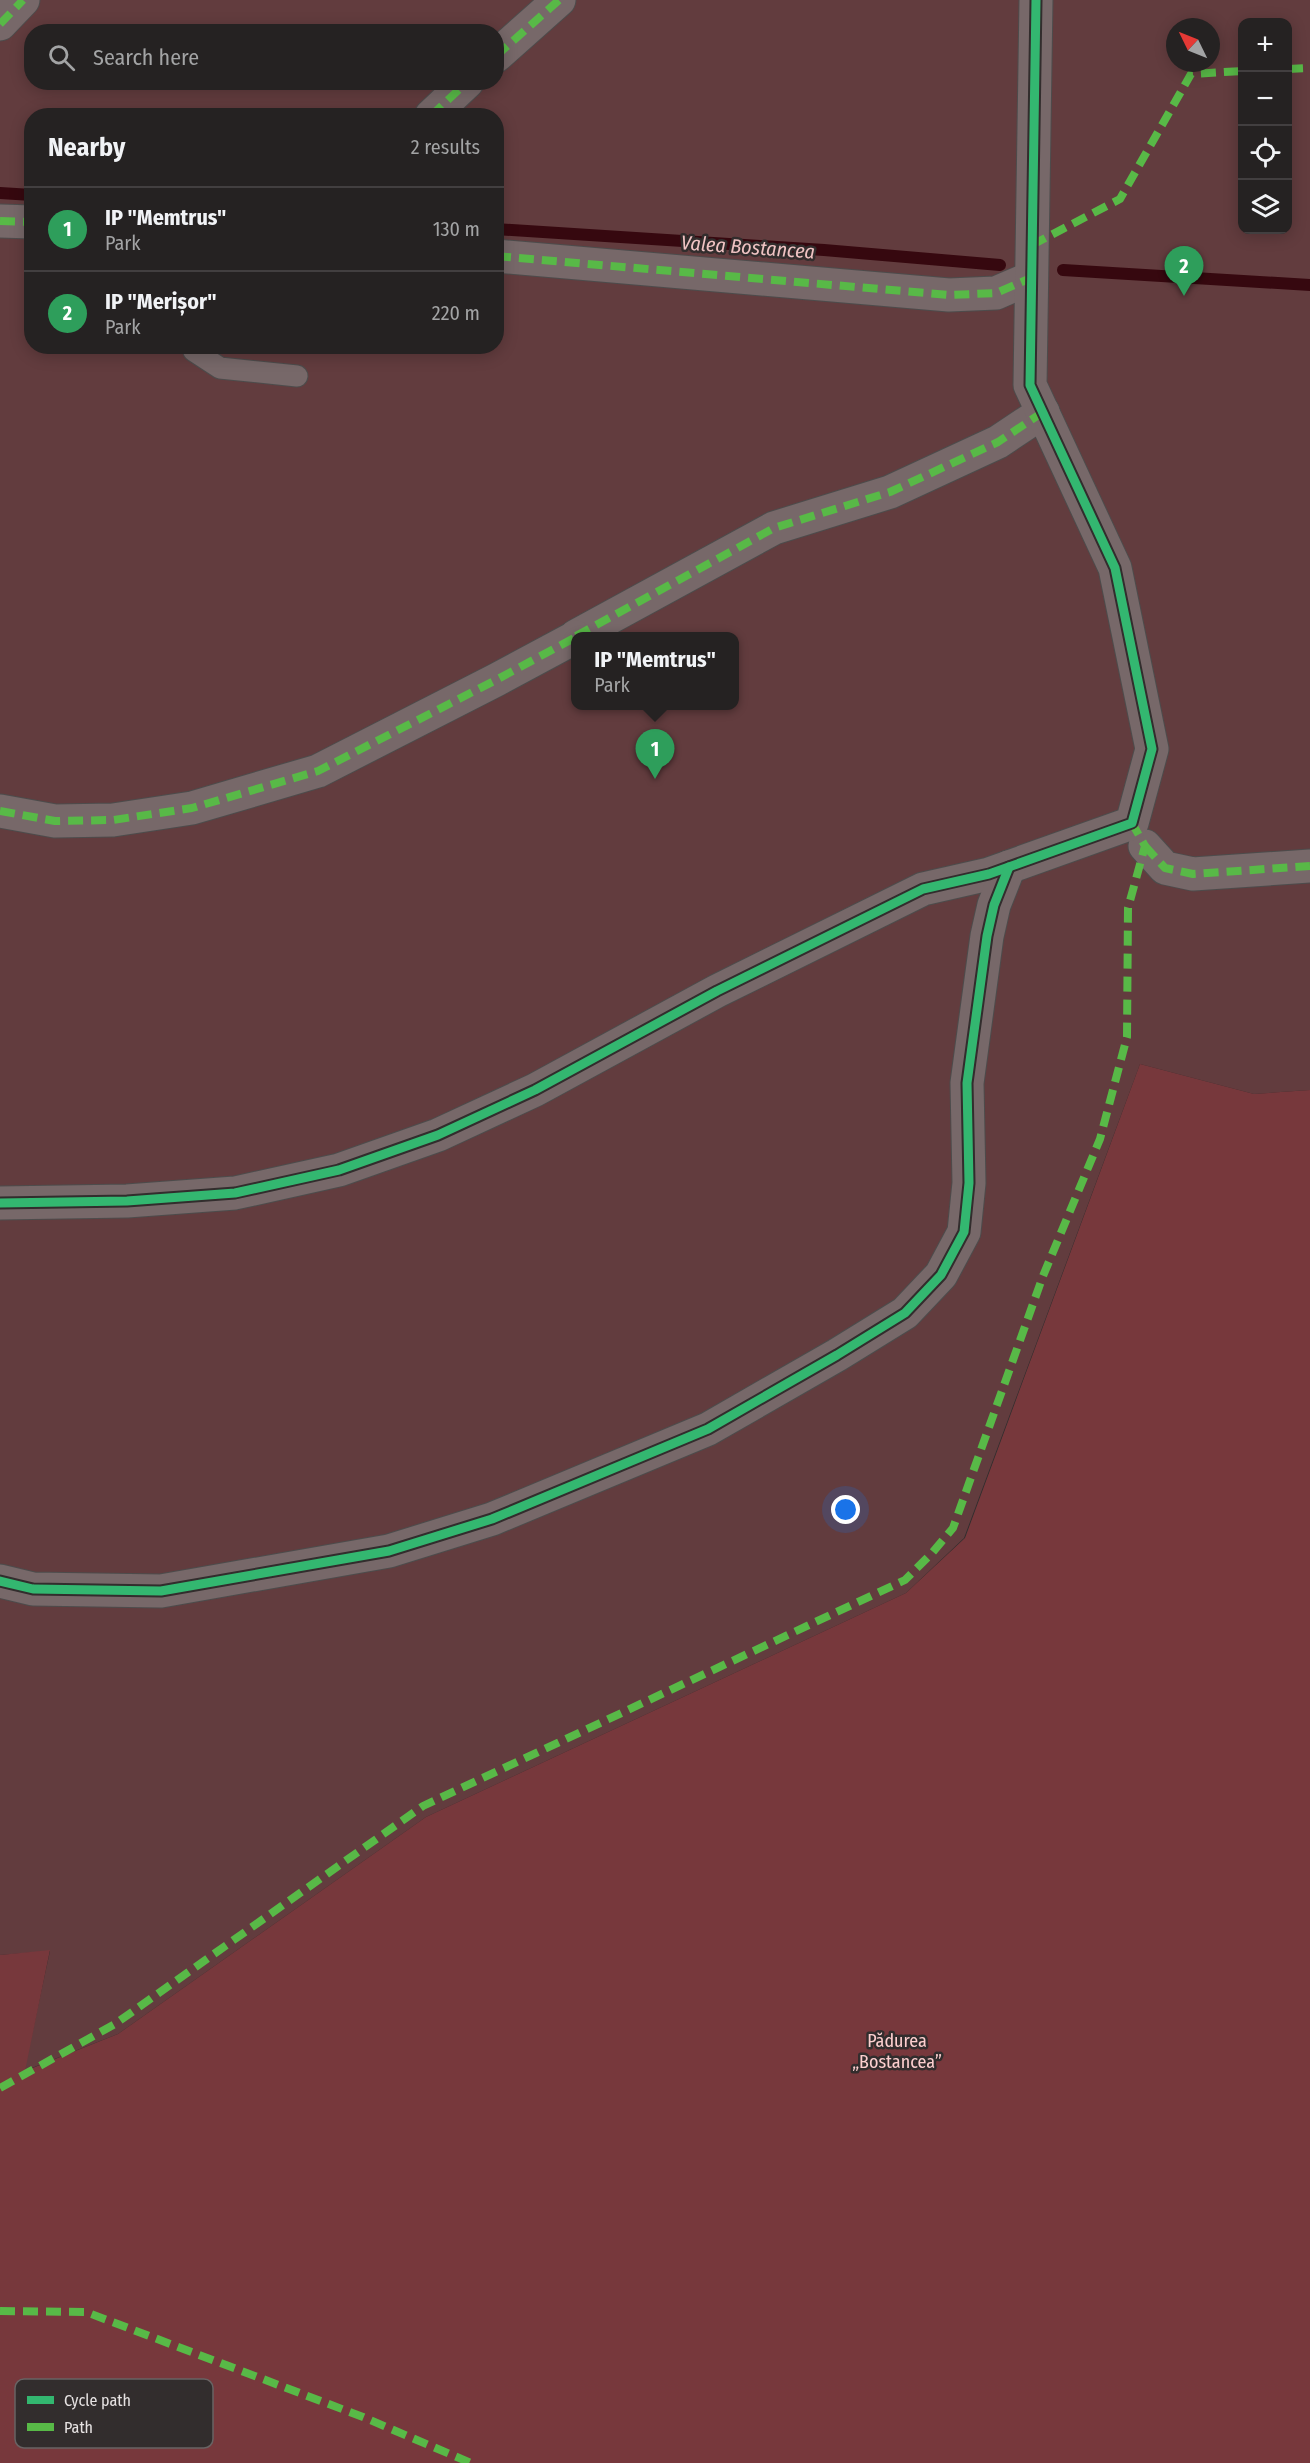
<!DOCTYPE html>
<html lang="en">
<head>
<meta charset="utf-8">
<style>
	body { margin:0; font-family:"Fira Sans Condensed",sans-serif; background:#2d2a2a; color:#f1f3f6 }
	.controls { position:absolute; right:18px; top:18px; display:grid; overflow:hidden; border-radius:12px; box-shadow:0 3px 15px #0003 }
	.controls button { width:54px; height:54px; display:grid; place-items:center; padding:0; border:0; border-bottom:2px solid #423f40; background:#252222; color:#f1f3f6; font:30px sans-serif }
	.compass { position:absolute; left:1166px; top:18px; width:54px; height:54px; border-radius:50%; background:#252222; box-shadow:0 3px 15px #0003; rotate:313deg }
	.you { position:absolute; left:846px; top:1510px; width:21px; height:21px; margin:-15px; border:4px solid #fff; border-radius:50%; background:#1a73e8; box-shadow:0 0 0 9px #1a73e833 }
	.badge { display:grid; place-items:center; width:39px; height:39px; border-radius:50%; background:#db2777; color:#fff; font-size:20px; font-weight:700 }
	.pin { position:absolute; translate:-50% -50px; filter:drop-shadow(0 2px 3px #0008) }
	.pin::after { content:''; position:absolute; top:32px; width:21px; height:18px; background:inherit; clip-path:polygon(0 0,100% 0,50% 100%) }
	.popup { position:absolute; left:571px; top:632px; width:168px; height:78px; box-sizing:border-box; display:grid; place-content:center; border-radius:12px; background:#252222; filter:drop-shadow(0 2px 4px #0005); font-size:20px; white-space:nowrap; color:#a3a4a5 }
	.popup b { font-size:22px; color:#f1f3f6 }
	.popup::after { content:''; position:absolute; left:50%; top:100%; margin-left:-12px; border:12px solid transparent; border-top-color:#252222 }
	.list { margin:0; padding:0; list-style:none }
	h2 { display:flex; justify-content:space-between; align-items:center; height:78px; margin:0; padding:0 24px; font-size:26px }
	h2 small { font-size:20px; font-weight:400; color:#a3a4a5 }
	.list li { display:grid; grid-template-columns:39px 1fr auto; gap:18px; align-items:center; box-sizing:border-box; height:84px; padding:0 24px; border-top:2px solid #423f40 }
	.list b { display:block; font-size:22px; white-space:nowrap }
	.list p { margin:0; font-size:20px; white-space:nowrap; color:#a3a4a5 }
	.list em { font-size:20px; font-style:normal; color:#a3a4a5 }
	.icon { flex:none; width:33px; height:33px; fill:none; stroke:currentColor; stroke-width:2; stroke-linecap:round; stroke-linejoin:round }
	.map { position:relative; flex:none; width:1310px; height:2463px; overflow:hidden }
	.search { position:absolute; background:#252222; box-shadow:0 3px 15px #0003; left:24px; top:24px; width:480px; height:66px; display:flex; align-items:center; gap:15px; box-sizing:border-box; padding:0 21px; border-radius:24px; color:#a3a4a5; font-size:22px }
	.panel { position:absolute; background:#252222; box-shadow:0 3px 15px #0003; left:24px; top:108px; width:480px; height:246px; border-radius:24px }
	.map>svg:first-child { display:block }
	.green { fill:#623c3e; fill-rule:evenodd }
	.forest { fill:#77383c }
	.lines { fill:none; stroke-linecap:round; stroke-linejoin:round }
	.stream { stroke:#36080f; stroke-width:12 }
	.lane-casing { stroke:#4d4c4c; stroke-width:23 }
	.street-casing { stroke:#4d4c4c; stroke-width:35 }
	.lane { stroke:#776869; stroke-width:21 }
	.street { stroke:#776869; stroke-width:33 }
	.quiet { stroke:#58b947; stroke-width:8; stroke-dasharray:15 8; stroke-linecap:butt }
	.cycleway-casing { stroke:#322d2d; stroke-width:13 }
	.cycleway { stroke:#33b770; stroke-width:9 }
	.labels { text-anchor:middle; stroke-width:5; stroke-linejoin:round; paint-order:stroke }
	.park-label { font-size:18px; fill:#fdcfcf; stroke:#322d2d }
	.water-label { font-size:20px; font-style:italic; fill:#f0c3c3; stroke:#322d2d }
	.key { fill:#322d2d; stroke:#686363; stroke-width:1.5 }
	.key-label { font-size:16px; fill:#e6e2e2 }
</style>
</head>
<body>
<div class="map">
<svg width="1310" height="2463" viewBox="0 0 1310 2463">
	<rect width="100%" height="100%" fill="#312e2e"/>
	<path class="green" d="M0,0H1310V1090L1254,1094L1140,1064L964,1538L906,1593L426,1817L118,2034L24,2071L50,1951L0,1955ZM1242,22H1288V230H1242ZM1175,27H1211V63H1175ZM32,32H496V82H32ZM32,116H496V346H32ZM576,636H734V706H576Z"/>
	<path class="forest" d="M1140,1064L1254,1094L1310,1090V2463H0V1955L50,1950L25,2071L118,2034L426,1817L906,1593L965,1538Z"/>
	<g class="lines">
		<g class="stream">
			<path d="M0,193L32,195"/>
			<path d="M496,229L824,250L1000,265"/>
			<path d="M1063,270L1310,285"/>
		</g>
		<g class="lane-casing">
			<path id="lane" d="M195,346L194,351L220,368L297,376"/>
		</g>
		<g class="street-casing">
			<g id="street">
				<path d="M0,24L23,0"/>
				<path d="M496,56L559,0"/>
				<path d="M431,116L467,82"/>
				<path d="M0,221L32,222"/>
				<path d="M496,256L949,295L996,293L1031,278"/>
				<path d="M576,636L774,528L890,492L998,442L1043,412"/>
				<path d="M0,811L55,821L113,820L192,808L318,771L496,680L576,637"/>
				<path d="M1145,846L1165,868L1193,874L1310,866"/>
				<path d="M0,1203L127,1201L235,1193L339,1170L438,1135L535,1090L717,991L923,889L989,874L1132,823L1152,749L1115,568L1030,385L1036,0"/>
				<path d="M0,1581L33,1589L161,1591L389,1551L492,1519L708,1429L837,1355L905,1313L941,1275L964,1232L969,1183L967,1083L987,936L994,905L1009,867"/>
			</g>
		</g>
		<use href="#lane" class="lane"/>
		<use href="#street" class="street"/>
		<g class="quiet">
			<path d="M0,24L23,0"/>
			<path d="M496,56L559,0"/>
			<path d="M1288,69L1310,68"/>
			<path d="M431,116L467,82"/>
			<path d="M0,221L32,222"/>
			<path d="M1032,245L1120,199L1191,74L1242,71"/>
			<path d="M496,256L949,295L996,293L1031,278"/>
			<path d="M576,636L774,528L890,492L998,442L1043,412"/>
			<path d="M0,811L55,821L113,820L192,808L318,771L496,680L576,637"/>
			<path d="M1145,846L1165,868L1193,874L1310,866"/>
			<path d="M0,2088L115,2024L423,1806L905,1580L932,1553L953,1528L1043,1276L1100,1139L1127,1037L1128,908L1145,846L1132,823L1134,818"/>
			<path d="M0,2311L86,2312L363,2417L471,2463"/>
		</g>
		<g class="cycleway-casing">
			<g id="cycleway">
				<path d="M0,1203L127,1201L235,1193L339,1170L438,1135L535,1090L717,991L923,889L989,874L1132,823L1152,749L1115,568L1030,385L1036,0"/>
				<path d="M0,1581L33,1589L161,1591L389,1551L492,1519L708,1429L837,1355L905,1313L941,1275L964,1232L969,1183L967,1083L987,936L994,905L1009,867"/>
			</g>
		</g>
		<use href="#cycleway" class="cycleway"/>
	</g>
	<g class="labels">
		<g class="park-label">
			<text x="897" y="2047">Pădurea<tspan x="897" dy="21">„Bostancea”</tspan></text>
		</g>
		<g class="water-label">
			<text transform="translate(748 247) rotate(4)" y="7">Valea Bostancea</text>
		</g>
	</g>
	<rect x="15" y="2379" width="198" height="69" rx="9" class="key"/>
	<rect x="27" y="2396" width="27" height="8" fill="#33b770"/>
	<rect x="27" y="2423" width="27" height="8" fill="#58b947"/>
	<g class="key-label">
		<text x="64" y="2406">Cycle path</text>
		<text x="64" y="2433">Path</text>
	</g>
</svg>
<div class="controls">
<button>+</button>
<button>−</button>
<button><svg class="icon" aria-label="locate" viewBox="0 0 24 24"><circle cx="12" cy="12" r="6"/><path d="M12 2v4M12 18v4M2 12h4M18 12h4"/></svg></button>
<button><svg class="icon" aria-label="layers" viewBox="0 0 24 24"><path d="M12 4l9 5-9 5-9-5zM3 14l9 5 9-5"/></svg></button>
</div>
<svg class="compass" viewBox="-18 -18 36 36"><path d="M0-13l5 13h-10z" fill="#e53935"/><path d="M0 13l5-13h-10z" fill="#a3a4a5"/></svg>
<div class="you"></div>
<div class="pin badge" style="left:655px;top:779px;background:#2e9e5b">1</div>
<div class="popup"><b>IP &quot;Memtrus&quot;</b>Park</div>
<div class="pin badge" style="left:1184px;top:296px;background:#2e9e5b">2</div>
<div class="search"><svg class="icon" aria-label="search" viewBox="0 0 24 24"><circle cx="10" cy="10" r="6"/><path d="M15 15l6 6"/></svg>Search here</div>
<section class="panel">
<h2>Nearby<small>2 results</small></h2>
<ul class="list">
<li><span class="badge" style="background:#2e9e5b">1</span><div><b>IP &quot;Memtrus&quot;</b><p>Park</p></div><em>130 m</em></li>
<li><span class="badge" style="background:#2e9e5b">2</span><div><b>IP &quot;Merișor&quot;</b><p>Park</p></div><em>220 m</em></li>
</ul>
</section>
</div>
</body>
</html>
